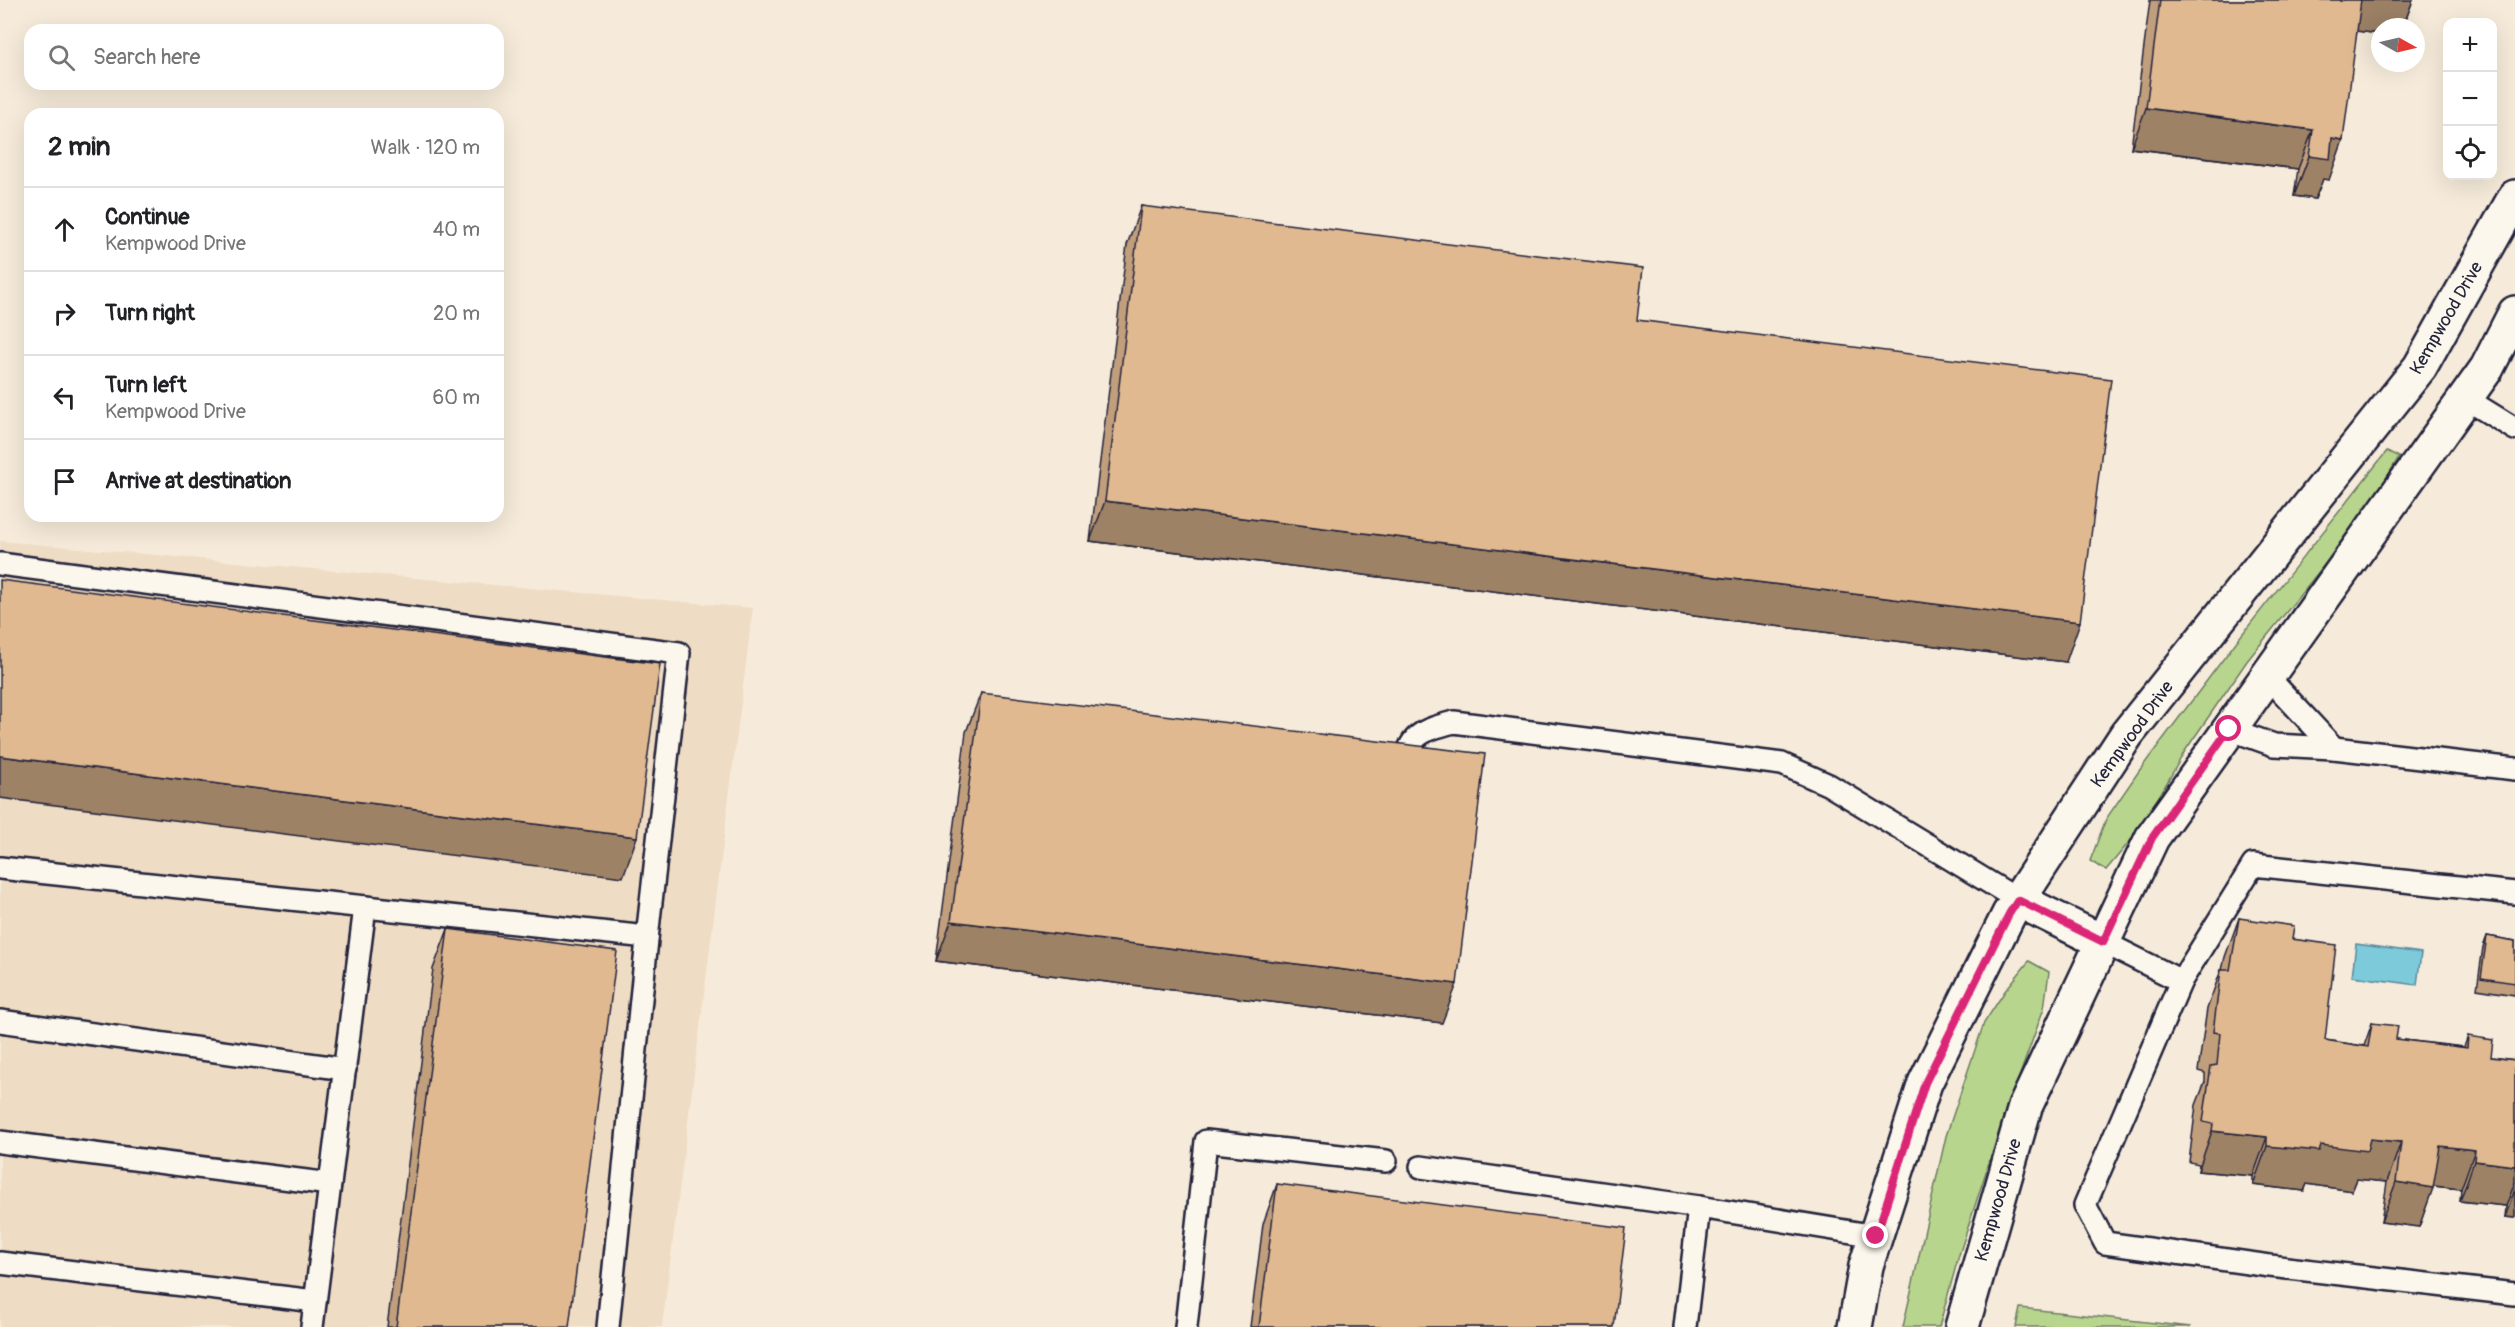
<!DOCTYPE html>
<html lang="en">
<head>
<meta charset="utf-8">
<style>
	body { margin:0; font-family:Pangolin,sans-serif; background:#f2f2f2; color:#202124 }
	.controls { position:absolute; right:18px; top:18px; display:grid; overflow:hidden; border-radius:12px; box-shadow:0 6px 24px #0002 }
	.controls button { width:54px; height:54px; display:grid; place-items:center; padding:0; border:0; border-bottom:2px solid #e0e0e0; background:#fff; color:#202124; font:30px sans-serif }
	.compass { position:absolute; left:2371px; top:18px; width:54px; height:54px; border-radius:50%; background:#fff; box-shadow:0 6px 24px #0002; rotate:98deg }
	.stop { position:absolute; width:18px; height:18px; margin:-14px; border:4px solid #db2777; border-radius:50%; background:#fff }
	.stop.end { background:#db2777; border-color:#fff; box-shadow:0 2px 6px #0008 }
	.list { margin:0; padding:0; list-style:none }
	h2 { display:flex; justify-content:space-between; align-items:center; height:78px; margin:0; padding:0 24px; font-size:26px }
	h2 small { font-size:20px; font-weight:400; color:#757577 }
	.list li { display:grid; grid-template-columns:39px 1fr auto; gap:18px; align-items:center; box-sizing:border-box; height:84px; padding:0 24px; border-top:2px solid #e0e0e0 }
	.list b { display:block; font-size:22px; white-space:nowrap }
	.list p { margin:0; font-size:20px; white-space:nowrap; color:#757577 }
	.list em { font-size:20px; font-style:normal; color:#757577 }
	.icon { flex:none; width:33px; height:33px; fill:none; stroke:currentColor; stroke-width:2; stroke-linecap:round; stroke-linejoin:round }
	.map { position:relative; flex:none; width:2515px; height:1327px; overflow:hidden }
	.search { position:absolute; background:#fff; box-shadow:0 6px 24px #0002; left:24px; top:24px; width:480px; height:66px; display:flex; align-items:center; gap:15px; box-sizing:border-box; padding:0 21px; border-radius:18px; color:#757577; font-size:22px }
	.panel { position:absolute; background:#fff; box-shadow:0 6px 24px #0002; left:24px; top:108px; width:480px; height:414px; border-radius:18px }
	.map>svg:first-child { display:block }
	.built { fill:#efdcc4 }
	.green { fill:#b8d58d; stroke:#6d7c64; stroke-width:1.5 }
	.water { fill:#7ccada; stroke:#58879a; stroke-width:1.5 }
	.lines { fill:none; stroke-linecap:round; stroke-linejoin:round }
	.lane-casing { stroke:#22223b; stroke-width:26 }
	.secondary-casing { stroke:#22223b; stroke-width:38 }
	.lane { stroke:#fbf7ec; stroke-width:21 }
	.secondary { stroke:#fbf7ec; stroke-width:33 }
	.wall { fill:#c19f7d; stroke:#22223b; stroke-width:1.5 }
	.shaded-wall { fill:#9d8266; stroke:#22223b; stroke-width:1.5 }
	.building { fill:#e0b991; stroke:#22223b; stroke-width:1.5 }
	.route { stroke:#db2777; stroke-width:8 }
	.labels { text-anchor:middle; stroke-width:5; stroke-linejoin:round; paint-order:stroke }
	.street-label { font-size:18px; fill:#22223b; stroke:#fbf7ec }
</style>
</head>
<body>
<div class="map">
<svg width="2515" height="1327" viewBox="0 0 2515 1327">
	<rect width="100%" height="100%" fill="#f6ebda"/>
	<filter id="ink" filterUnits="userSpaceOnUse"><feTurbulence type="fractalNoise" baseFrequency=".0167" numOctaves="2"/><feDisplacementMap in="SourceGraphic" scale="12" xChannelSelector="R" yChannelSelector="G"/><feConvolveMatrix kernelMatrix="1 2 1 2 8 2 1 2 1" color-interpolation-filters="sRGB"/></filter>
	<g filter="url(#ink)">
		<path class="built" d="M0,541L753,608L662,1327H0Z"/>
		<g class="green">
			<path d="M2387,451L2399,457L2380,489L2329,559L2247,661L2185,751L2141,828L2106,870L2090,861L2106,819L2139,771L2236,642Z"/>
			<path d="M2029,961L2049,972L2044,1008L1996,1141L1959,1255L1939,1327H1903L1946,1136L1984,1023L2005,991Z"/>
			<path d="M2020,1308L2191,1327H2016Z"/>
		</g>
		<path class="water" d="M2356,944L2421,953L2417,985L2352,976Z"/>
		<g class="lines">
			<g class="lane-casing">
				<g id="lane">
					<path d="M2465,398L2515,429"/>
					<path d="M0,564L679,653L649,920L608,1327"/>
					<path d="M2267,676L2334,748"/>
					<path d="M2229,729L2274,745L2334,748L2515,769"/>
					<path d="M1403,772C1409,734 1420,731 1454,722L1782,764L1829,785L2018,900"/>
					<path d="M0,868L647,937"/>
					<path d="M2515,893L2253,865L2181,981L2085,1205L2105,1243L2270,1266L2515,1294"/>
					<path d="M2103,942L2181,981"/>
					<path d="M0,1021L345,1069"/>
					<path d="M0,1142L330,1184"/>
					<path d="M1421,1167L1699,1207"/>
					<path d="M0,1263L315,1301"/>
					<path d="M312,1327L365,907"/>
					<path d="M1186,1327L1206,1141L1386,1161"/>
					<path d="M1685,1327L1699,1207L1876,1236"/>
				</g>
			</g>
			<g class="secondary-casing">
				<g id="secondary">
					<path d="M2018,900L2103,942"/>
					<path d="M1855,1327L1866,1266L1925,1083L2009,914L2127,734L2420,367L2515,197"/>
					<path d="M1962,1327L2025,1107L2152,838L2487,368L2515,313"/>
				</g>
			</g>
			<use href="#lane" class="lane"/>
			<use href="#secondary" class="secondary"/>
		</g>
		<g class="wall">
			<path d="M2150,0H2413L2403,27H2380V34L2357,31L2329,180L2323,179L2315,199L2294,196L2298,169L2131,148Z"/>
			<path d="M1141,206L1637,320L2066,662L1090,541L1127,245Z"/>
			<path d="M981,693L1442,1023L936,961L966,732Z"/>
			<path d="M2239,918L2292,939L2325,1040L2364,1046L2372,1023L2396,1039L2464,1047L2468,1036L2491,1057L2515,1060V1218L2505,1217L2506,1206L2460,1201L2461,1189L2433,1186L2419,1227L2381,1222L2387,1182L2357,1179L2352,1191L2307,1184L2304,1191L2253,1185V1176L2198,1171L2199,1164L2189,1162L2196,1105L2205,1082V1073L2198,1071L2207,1009L2221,970H2222L2225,957Z"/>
			<path d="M448,929L569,1327H387L433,969Z"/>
			<path d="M2487,936L2515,941V995L2477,989L2483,947Z"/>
			<path d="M1277,1184L1614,1327H1250L1263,1224Z"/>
		</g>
		<g class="shaded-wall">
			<path d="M2359,0H2413L2403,27H2380V34L2348,30Z"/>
			<path d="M2146,108L2313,130L2298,169L2131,148Z"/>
			<path d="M2332,138L2343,140L2329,180L2323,179L2315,199L2294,196L2309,156Z"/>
			<path d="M1105,501L2080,622L2066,662L1090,541Z"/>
			<path d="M0,756L637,837L623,877L0,798Z"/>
			<path d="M951,921L1457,984L1442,1023L936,961Z"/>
			<path d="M2212,1131L2267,1137L2253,1176L2198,1171Z"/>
			<path d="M2370,1139L2401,1142L2387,1182L2357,1179L2352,1191L2307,1184L2304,1191L2253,1185L2267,1146L2321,1145Z"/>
			<path d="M2440,1146L2475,1150L2461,1189L2425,1185Z"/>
			<path d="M2474,1161L2515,1166V1182L2506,1206L2460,1201Z"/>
			<path d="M2396,1182L2433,1188L2419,1227L2381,1222Z"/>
			<path d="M2515,1189V1218L2505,1217Z"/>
		</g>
		<g class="building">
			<path d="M2160,0H2361L2343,140L2332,138L2330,159L2309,156L2313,130L2146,108Z"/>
			<path d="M1141,206L1643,268L1637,320L2111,379L2080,622L1105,501Z"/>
			<path d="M0,580L660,664L637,837L0,756Z"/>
			<path d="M981,693L1485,754L1457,984L951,921Z"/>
			<path d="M2239,918L2294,926L2292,939L2336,945L2325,1040L2368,1047L2372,1023L2398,1026L2396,1039L2467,1048L2468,1036L2493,1040L2491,1057L2515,1060V1166L2474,1161L2475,1150L2440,1146L2433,1188L2396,1182L2401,1142L2370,1139L2367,1151L2321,1145L2319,1151L2267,1146V1137L2212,1131L2213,1124L2203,1122L2211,1066L2217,1065L2220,1033L2213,1032L2221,970H2230Z"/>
			<path d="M448,929L617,951L569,1327H396Z"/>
			<path d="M2487,936L2515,941V983L2481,978Z"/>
			<path d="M1277,1184L1626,1228L1614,1327H1259Z"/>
		</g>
	</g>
	<g class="lines" filter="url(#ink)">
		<path class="route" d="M1876,1236L1925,1083L2009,914L2018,900L2103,942L2152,838L2229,729"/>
	</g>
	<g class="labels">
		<g class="street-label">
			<text transform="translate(2446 318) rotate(-60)" y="6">Kempwood Drive</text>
			<text transform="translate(2132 734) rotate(-54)" y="6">Kempwood Drive</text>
			<text transform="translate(1998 1200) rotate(-74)" y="6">Kempwood Drive</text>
		</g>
	</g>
</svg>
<div class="controls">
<button>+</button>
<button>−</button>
<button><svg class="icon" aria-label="locate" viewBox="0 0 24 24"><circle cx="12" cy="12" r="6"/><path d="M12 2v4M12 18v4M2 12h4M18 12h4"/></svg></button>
</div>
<svg class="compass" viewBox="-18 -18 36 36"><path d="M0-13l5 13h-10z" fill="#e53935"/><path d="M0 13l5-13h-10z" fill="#757577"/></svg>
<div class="stop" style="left:2229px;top:729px"></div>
<div class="stop end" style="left:1876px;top:1236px"></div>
<div class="search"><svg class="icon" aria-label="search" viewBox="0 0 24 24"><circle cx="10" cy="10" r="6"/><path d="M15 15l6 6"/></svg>Search here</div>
<section class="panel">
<h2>2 min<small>Walk · 120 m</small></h2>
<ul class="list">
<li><svg class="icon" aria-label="ahead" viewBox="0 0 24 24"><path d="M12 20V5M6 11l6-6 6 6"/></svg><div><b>Continue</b><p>Kempwood Drive</p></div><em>40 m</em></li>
<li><svg class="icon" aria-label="right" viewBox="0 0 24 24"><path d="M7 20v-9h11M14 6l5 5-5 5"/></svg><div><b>Turn right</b></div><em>20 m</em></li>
<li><svg class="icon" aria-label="left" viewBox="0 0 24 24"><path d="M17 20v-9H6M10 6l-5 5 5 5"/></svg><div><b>Turn left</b><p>Kempwood Drive</p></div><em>60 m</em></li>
<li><svg class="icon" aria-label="arrive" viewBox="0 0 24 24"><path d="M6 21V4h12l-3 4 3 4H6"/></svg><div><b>Arrive at destination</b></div></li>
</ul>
</section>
</div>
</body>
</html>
